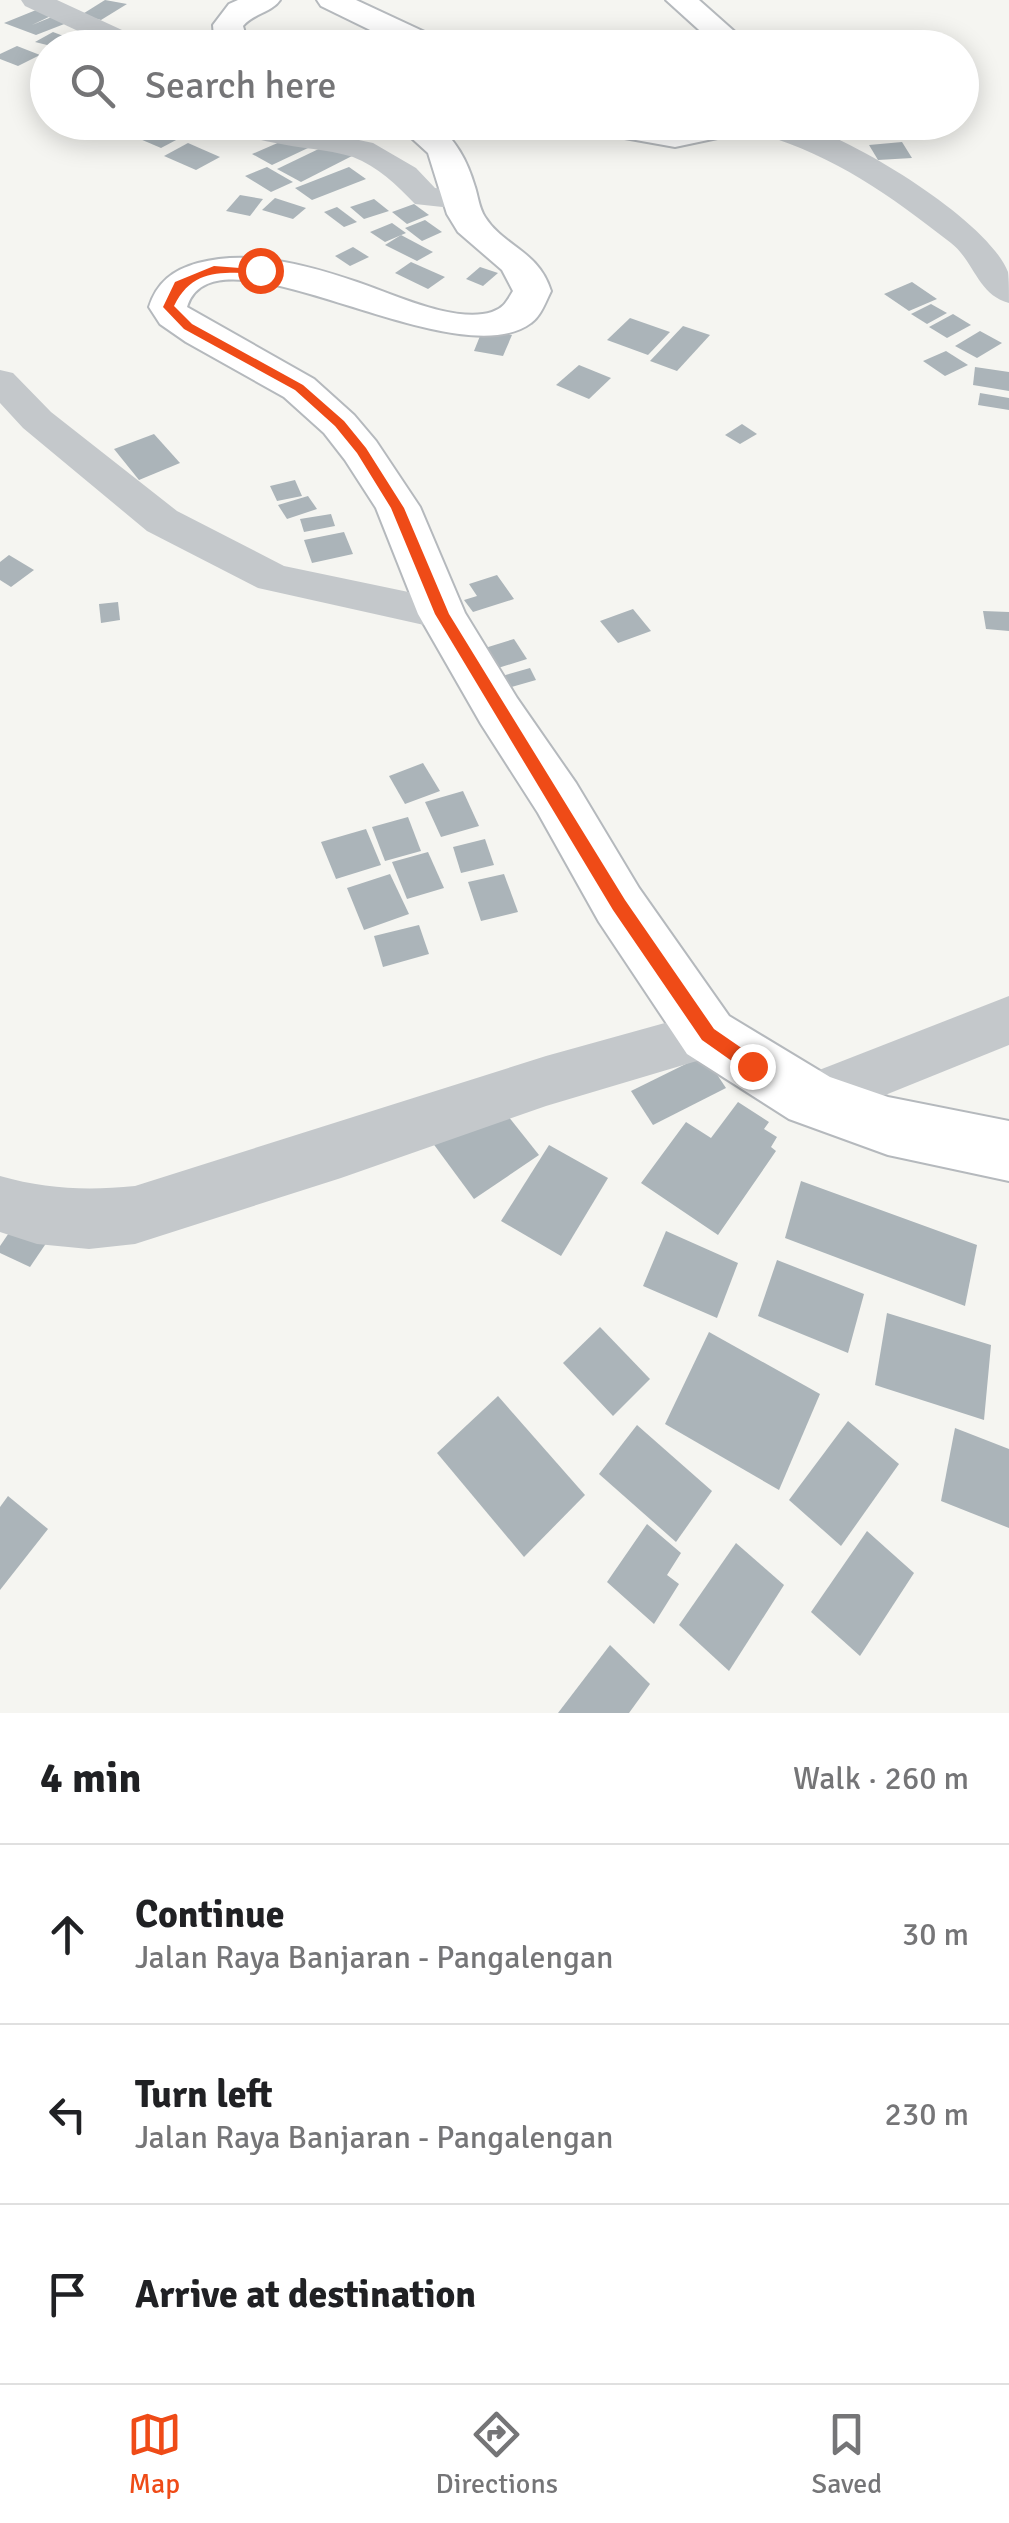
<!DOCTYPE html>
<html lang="en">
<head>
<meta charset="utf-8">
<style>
	body { margin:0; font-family:Signika,sans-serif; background:#f6f6f6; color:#202124 }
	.stop { position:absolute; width:30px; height:30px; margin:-22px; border:8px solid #ef4b17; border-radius:50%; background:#fff }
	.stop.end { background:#ef4b17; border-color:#fff; box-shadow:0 2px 10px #0008 }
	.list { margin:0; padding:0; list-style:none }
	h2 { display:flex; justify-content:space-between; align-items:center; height:130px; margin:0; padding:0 40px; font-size:42px }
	h2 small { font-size:32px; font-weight:400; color:#757577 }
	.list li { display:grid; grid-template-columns:65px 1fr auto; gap:30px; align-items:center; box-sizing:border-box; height:180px; padding:0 40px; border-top:2px solid #e0e0e0 }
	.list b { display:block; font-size:38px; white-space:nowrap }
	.list p { margin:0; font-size:32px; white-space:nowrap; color:#757577 }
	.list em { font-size:32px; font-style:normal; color:#757577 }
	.icon { flex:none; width:55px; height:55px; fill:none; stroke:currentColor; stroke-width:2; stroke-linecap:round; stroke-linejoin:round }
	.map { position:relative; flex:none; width:1009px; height:1713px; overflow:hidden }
	.search { position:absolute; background:#fff; box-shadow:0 5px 25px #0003; left:30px; right:30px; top:30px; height:110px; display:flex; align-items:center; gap:25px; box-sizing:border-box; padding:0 35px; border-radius:55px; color:#757577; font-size:38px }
	.sheet { height:670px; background:#fff }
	nav { display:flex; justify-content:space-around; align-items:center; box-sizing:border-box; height:140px; border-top:2px solid #e0e0e0; background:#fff; font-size:28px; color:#757577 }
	nav a { display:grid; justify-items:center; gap:5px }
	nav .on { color:#ef4b17 }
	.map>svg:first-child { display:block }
	.building { fill:#abb4b9 }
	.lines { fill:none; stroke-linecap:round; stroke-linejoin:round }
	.primary-casing { stroke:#b5b9bd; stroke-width:4 }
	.street { fill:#c4c8cb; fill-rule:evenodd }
	.primary { fill:#fff; fill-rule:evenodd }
	.route { fill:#ef4b17 }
</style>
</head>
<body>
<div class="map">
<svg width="1009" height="1713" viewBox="0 0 1009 1713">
	<rect width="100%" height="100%" fill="#f5f5f1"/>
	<g class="building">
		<path d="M105,0L127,4L101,20L81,15Z"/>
		<path d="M41,8L55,14L32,25L59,14L72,21L36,35L4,23Z"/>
		<path d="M53,32L74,40L59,48L35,42Z"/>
		<path d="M17,46L40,55L18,66L0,59V54Z"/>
		<path d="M142,124L178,139L161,148L126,133Z"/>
		<path d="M289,138L308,148L272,165L252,154Z"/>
		<path d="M902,142L912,158L878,160L869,145Z"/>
		<path d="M188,143L220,157L196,170L164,156Z"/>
		<path d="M329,144L352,156L301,182L277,169Z"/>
		<path d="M267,167L293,182L271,192L245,176Z"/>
		<path d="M349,167L366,179L312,200L295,188Z"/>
		<path d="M240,195L263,199L250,216L226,211Z"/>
		<path d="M275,198L306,208L293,219L262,210Z"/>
		<path d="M374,199L389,211L364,219L350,207Z"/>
		<path d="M414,204L429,215L407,224L392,212Z"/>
		<path d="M337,207L357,222L344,227L324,212Z"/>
		<path d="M425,220L442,232L422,241L405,228Z"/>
		<path d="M392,223L406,233L385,242L370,232Z"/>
		<path d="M401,235L433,252L417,261L385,245Z"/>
		<path d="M353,247L369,257L350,266L335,256Z"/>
		<path d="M411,262L445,277L428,289L395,273Z"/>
		<path d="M480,267L498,273L483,286L466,279Z"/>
		<path d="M912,282L937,299L909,311L884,294Z"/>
		<path d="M931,304L947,313L927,324L911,314Z"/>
		<path d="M953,314L971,325L947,338L929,327Z"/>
		<path d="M630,318L670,332L648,355L607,340Z"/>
		<path d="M683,326L710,335L677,371L650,361Z"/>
		<path d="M482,331L512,335L503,356L474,351Z"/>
		<path d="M980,331L1002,343L977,358L955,346Z"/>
		<path d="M946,351L968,365L945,376L923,361Z"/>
		<path d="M579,365L611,378L589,399L556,385Z"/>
		<path d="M975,367L1009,372V391L973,385Z"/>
		<path d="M980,393L1009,398V410L978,405Z"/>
		<path d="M742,424L757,434L740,444L725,435Z"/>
		<path d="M154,434L180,463L139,480L114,449Z"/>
		<path d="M295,480L302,496L277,501L270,486Z"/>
		<path d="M308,496L317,509L287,519L278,505Z"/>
		<path d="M331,514L335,526L304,532L300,519Z"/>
		<path d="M344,532L353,554L312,563L304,540Z"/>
		<path d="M9,555L34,570L11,587L0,580V562Z"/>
		<path d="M497,575L514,599L473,612L464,600L477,596L469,584Z"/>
		<path d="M118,602L120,620L101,623L99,604Z"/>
		<path d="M633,609L651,631L618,643L600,621Z"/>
		<path d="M983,611L1009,612V631L986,629Z"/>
		<path d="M514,639L527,659L498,668L485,648Z"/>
		<path d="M530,668L536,680L508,688L502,676Z"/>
		<path d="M423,763L440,791L405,804L389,776Z"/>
		<path d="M463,791L479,826L441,837L425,802Z"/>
		<path d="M408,817L421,851L385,861L372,827Z"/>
		<path d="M366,829L381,865L336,879L321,842Z"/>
		<path d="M485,839L494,865L461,873L453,847Z"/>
		<path d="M428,852L444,888L407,899L392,862Z"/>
		<path d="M390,874L409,914L364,930L347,888Z"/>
		<path d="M504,874L518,912L481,921L468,882Z"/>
		<path d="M419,925L429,954L383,967L374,936Z"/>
		<path d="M704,1055L726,1088L653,1125L631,1091Z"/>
		<path d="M496,1101L539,1155L474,1199L432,1142Z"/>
		<path d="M738,1102L769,1122L764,1129L777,1137L771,1147L776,1151L718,1235L641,1183L686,1122L711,1138Z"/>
		<path d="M549,1145L608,1178L561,1256L501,1221Z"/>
		<path d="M801,1181L977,1245L965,1306L785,1238Z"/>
		<path d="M15,1224L49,1239L30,1267L0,1253V1246Z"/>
		<path d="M666,1231L738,1263L717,1318L643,1286Z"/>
		<path d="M777,1260L864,1294L848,1353L758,1316Z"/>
		<path d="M887,1313L991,1345L984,1420L875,1385Z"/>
		<path d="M600,1327L650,1379L613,1416L563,1363Z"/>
		<path d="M709,1332L820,1394L779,1490L665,1424Z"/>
		<path d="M498,1396L585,1495L524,1557L437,1453Z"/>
		<path d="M848,1421L899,1464L841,1546L789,1500Z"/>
		<path d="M637,1425L712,1491L676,1542L599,1474Z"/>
		<path d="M955,1428L1009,1449V1528L941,1501Z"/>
		<path d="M8,1496L48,1529L0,1590V1507Z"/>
		<path d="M647,1524L681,1553L667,1575L679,1584L654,1624L607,1582Z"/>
		<path d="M867,1531L914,1573L860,1656L811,1612Z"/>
		<path d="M736,1543L784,1585L729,1671L679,1625Z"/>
		<path d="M610,1645L650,1684L629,1713H558Z"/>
	</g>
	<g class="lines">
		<g class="primary-casing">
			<g id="primary">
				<path d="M238,0H280C271,13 254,13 243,26L245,33L261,48H225L214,37L213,25L229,4Z"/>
				<path d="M317,0H356L444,41L448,48H407L321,6Z"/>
				<path d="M666,0H699L753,48H719Z"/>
				<path d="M394,122H434C456,140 467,160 475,187C478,196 479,208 485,217C504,247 538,250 551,291C546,301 541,316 531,323C453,381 214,217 187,307L314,379L354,415L376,441L420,507L465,613L517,698L576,783L639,888L729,1016L830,1077L888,1097L1009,1121V1181L888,1155L789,1119L687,1054L599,922L538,813L481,724L418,614L376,508L345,460L324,433L284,397L186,342L160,324L149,307C157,282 173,270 198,263C250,249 307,265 357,282C393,294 455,324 492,312C504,308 507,301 513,291L502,270L458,232L447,214L428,153Z"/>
				<path d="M575,122H651L675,127L696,122H764L760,129L675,147L591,132L579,129Z"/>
			</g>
		</g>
		<g class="street">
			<path d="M21,0H57L148,42L152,48H114L25,6Z"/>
			<path d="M226,122H274L373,143L416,168L435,188L473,192L477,199L473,206L461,209L415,204C396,184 378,167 353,157C322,146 245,147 226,122Z"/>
			<path d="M736,122C756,122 779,119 798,124C851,137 988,220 1008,272C1009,280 1009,293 1009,303C978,295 974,261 951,243C882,189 826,150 740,128Z"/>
			<path d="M0,370L13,373L51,412L177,511L284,566L442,599L457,603L464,614L457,625L442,629L258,588L147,531L23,428L0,403Z"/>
			<path d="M1009,996V1045L811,1125L791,1117L783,1099L791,1081Z"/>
			<path d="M708,1011L727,1018L735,1035L727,1052L546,1106L341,1178L135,1244L89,1249L37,1244L0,1232V1176C46,1189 87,1191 135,1186L546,1056Z"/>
		</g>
		<use href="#primary" class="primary"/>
	</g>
	<path class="route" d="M214,266L266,270L260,273C222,273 193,267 174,306L192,324L303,385L344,421L366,448L404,508L449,614L625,900L714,1029L759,1060V1071H746L702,1040L613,910L435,614L391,508L357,453L335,426L295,390L184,329L163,307L175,282Z"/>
</svg>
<div class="stop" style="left:260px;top:270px"></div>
<div class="stop end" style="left:752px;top:1066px"></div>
<div class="search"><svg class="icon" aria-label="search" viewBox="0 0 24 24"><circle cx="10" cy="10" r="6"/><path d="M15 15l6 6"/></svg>Search here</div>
</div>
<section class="sheet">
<h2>4 min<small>Walk · 260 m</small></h2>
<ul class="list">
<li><svg class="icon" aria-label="ahead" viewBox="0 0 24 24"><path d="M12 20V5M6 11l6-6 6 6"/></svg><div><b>Continue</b><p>Jalan Raya Banjaran - Pangalengan</p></div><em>30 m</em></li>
<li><svg class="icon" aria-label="left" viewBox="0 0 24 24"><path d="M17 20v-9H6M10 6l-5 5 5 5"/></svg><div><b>Turn left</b><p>Jalan Raya Banjaran - Pangalengan</p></div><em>230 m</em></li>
<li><svg class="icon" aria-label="arrive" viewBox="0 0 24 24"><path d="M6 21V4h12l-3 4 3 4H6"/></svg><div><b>Arrive at destination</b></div></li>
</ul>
</section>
<nav>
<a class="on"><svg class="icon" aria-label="map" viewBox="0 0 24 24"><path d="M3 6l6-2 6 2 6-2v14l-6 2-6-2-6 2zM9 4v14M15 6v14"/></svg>Map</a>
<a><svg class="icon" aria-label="directions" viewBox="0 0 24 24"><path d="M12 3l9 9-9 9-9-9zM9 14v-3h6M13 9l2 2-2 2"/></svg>Directions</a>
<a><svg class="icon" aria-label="saved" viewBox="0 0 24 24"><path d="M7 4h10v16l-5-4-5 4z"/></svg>Saved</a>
</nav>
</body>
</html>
